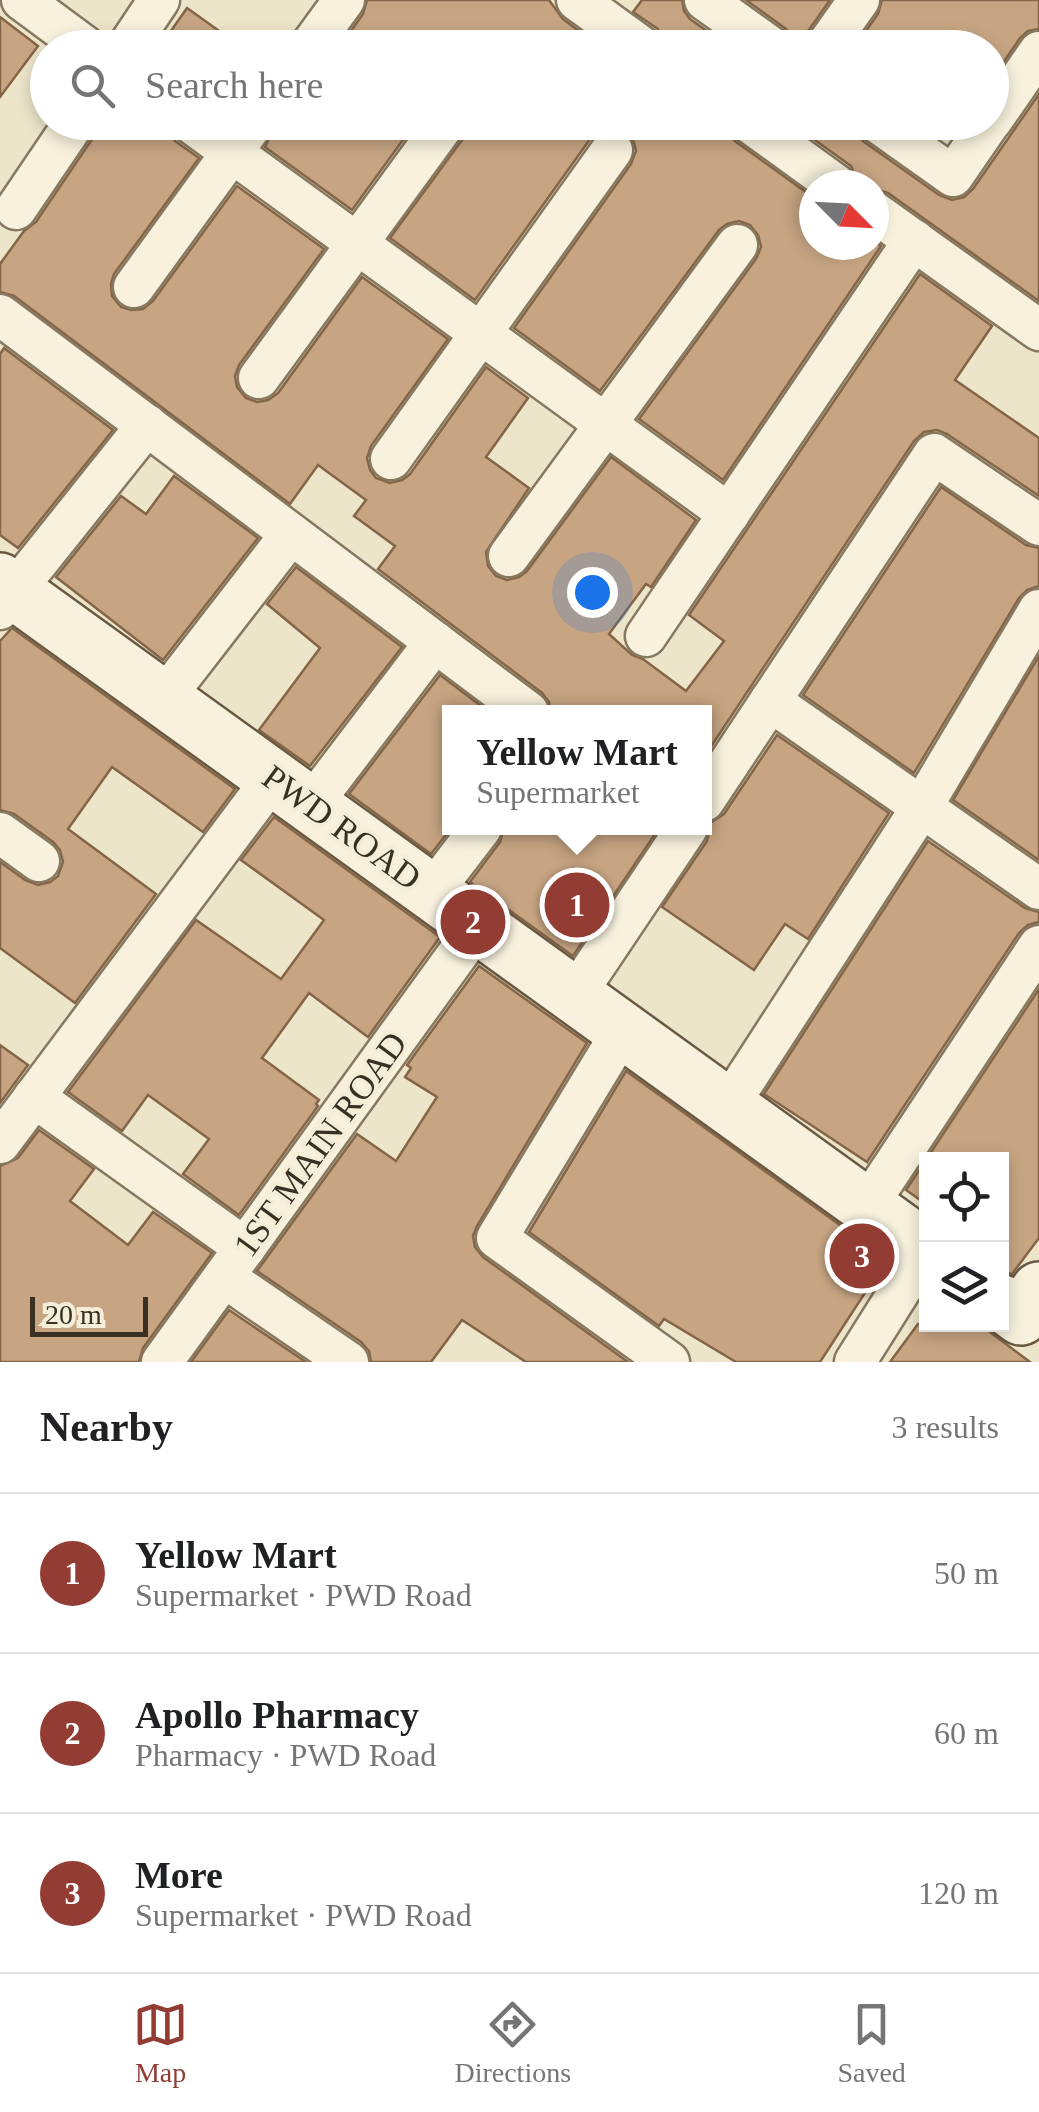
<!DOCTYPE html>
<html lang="en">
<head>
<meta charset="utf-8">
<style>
	body { margin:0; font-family:Georgia,serif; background:#f6f6f6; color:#202124 }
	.controls { position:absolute; right:30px; bottom:30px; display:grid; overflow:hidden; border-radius:0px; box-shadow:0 5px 15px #0003 }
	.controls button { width:90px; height:90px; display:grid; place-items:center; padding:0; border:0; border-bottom:2px solid #e0e0e0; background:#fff; color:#202124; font:50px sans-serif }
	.compass { position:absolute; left:799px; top:170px; width:90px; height:90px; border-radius:50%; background:#fff; box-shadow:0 5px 15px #0003; rotate:114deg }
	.scale { position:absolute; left:30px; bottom:25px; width:118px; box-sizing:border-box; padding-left:10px; border:5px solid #392f22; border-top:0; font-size:28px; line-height:35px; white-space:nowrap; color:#392f22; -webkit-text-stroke:8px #f4eed9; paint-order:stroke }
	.you { position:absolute; left:592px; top:592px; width:35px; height:35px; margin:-25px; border:8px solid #fff; border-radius:50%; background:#1a73e8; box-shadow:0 0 0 15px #1a73e833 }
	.badge { display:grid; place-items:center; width:65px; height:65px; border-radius:50%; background:#923c34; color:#fff; font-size:32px; font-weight:700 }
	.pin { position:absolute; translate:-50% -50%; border:5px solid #fff; box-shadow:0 2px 10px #0006 }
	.popup { position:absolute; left:442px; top:705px; width:270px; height:130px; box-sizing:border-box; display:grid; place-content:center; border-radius:0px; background:#fff; filter:drop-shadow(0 2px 8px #0005); font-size:32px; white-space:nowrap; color:#757577 }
	.popup b { font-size:38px; color:#202124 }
	.popup::after { content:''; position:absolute; left:50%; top:100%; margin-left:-20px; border:20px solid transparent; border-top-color:#fff }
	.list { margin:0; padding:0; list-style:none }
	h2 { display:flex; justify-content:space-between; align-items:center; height:130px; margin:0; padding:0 40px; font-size:42px }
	h2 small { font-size:32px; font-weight:400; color:#757577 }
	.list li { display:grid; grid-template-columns:65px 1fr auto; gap:30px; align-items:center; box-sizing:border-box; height:160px; padding:0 40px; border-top:2px solid #e0e0e0 }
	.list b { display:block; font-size:38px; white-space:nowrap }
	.list p { margin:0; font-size:32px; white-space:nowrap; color:#757577 }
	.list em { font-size:32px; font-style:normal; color:#757577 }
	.icon { flex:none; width:55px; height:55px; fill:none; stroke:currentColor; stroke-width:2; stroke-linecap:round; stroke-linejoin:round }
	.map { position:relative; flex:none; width:1039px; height:1362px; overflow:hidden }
	.search { position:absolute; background:#fff; box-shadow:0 5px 15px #0003; left:30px; right:30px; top:30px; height:110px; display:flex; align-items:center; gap:25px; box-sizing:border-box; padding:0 35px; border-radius:55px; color:#757577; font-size:38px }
	.sheet { height:610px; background:#fff }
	nav { display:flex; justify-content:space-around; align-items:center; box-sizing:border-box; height:140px; border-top:2px solid #e0e0e0; background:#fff; font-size:28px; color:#757577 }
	nav a { display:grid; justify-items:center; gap:5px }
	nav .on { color:#923c34 }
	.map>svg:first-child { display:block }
	.building { fill:#c7a583; stroke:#856547; stroke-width:2.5 }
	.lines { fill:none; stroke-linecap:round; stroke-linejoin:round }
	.street-casing { stroke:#877860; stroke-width:45 }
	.secondary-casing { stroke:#695943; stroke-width:60 }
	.street { stroke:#f7f1dd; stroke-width:40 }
	.secondary { stroke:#f7f1dd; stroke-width:55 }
	.labels { text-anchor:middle; stroke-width:8; stroke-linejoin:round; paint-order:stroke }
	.street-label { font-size:35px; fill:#392f22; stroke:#f4eed9 }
</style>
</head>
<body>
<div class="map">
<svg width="1039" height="1362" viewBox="0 0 1039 1362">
	<rect width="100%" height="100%" fill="#ece5ca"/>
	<g class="building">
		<path d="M367,0H549L563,19L602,48H373L351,31L363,14Z"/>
		<path d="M642,0H682L684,11L690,19L731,48H666L658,29L633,12Z"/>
		<path d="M746,0H830L806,34L802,48H795L793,37L786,29Z"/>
		<path d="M882,0H1039V29L1028,31L1020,38L992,79V48H854L878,14Z"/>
		<path d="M187,8L243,48H159Z"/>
		<path d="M0,17L38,46L0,97Z"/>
		<path d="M1039,94V301L888,193L874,189V185H859L851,166L790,122H854L856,133L863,141L939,195L952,200L964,197L973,189Z"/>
		<path d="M99,122H167L175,141L199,158L114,274L111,284L112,296L121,307L131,310L143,309L153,301L237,186L324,249L239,365L235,376L237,387L246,398L257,402L268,400L278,393L362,277L448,339L371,446L367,458L370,470L376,478L390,483L402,480L410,474L486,367L528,398L486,457L529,488L486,552L488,566L496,576L507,580L519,577L527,571L611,457L696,520L651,587L646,584L609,634L632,655L643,659L686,691L724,641L689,615L920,274L992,326L955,380L1039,438V496L947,434L937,430L924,432L914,441L704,757V712H551L549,702L542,693L378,569L395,546L354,516L366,500L318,465L290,504L14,296L0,292V264L24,231L36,222L95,135Z"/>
		<path d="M277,122H416L352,210L265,147Z"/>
		<path d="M469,122H726L728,133L735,141L814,198V245H874V241L881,246L723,480L639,419L756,259L761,247L758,235L750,225L739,221L727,224L719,230L600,391L514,328L631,164L636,151L633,139L627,131L615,127L603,128L593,135L475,300L390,238L465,136Z"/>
		<path d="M4,348L113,430L18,548L0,535V354Z"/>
		<path d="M174,476L258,538L163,660L56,577L121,496L146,514Z"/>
		<path d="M941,487L1026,545L1039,548V586L1027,590L1019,598L914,773L803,695Z"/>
		<path d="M296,567L402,647L310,766L259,730L320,648L267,604Z"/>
		<path d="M12,628L235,789L203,832L112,767L68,829L156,894L75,1003L0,948V862L25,880L38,885L50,882L58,876L63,862L60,850L53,842L14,814L0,810V641Z"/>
		<path d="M1039,656V860L953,800Z"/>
		<path d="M440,675L489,712H450L451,828L431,854L349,794Z"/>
		<path d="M777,735L889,813L808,939L785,924L754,970L662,907L707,841L710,823L724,814Z"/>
		<path d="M274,817L440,937L368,1037L309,993L262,1058L319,1100L316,1104L318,1106L239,1215L183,1174L209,1139L148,1095L122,1131L68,1092L196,920L281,979L324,920L241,860Z"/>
		<path d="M504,828H659L573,956L470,882L500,842Z"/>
		<path d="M928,841L1025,908L1039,912V922L1028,925L1019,933L867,1162L764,1094Z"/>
		<path d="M479,966L587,1043L477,1226L473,1236L475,1247L483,1257L628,1362H526L462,1320L431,1362H371L369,1351L361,1342L257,1271L357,1134L396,1161L437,1097L405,1077L411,1068L407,1065Z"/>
		<path d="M1039,989V1238L1012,1274L1002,1272V1160H926V1204L906,1190Z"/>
		<path d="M0,1045L28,1065L0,1103Z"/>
		<path d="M626,1071L887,1259L820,1362H736L664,1319L659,1326L529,1232Z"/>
		<path d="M39,1130L94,1169L70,1201L128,1245L153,1212L212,1253L143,1348L139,1362H0V1166L18,1158Z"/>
		<path d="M229,1310L306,1362H191Z"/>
		<path d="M918,1324H979L1030,1362H890Z"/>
	</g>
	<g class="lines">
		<g class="street-casing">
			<g id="street">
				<path d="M22,0L87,48"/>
				<path d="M577,0L643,48"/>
				<path d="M705,0L772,48"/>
				<path d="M127,48L159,0"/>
				<path d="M309,48L344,0"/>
				<path d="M825,48L859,0"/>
				<path d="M992,120L1039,52"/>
				<path d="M190,122L729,514"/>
				<path d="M749,122L836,185"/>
				<path d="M877,122L953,176L990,122"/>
				<path d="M16,209L75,122"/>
				<path d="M874,212L1039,330"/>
				<path d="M134,287L254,122"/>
				<path d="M0,315L528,712"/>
				<path d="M259,378L446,122"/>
				<path d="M391,459L612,150"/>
				<path d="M509,556L737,245"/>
				<path d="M0,609L147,425"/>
				<path d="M646,636L914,240"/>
				<path d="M164,698L291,534"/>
				<path d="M770,701L1039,889"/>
				<path d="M704,801L934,454L1039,525"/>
				<path d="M311,805L435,642"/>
				<path d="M0,833L39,861"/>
				<path d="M432,892L481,828"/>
				<path d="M575,995L687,828"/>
				<path d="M623,1030L497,1238L669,1362"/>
				<path d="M34,1097L245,1248"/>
				<path d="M728,1106L923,805L1039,610"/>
				<path d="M0,1143L273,778"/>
				<path d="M867,1206L1039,946"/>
				<path d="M224,1277L348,1362"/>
				<path d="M162,1362L478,926"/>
				<path d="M855,1362L926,1249"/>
			</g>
		</g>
		<g class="secondary-casing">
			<g id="secondary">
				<path d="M0,581L926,1249"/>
				<path d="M1002,1303L1021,1317L1039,1290"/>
			</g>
		</g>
		<use href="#street" class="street"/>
		<use href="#secondary" class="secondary"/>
	</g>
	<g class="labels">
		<g class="street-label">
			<text transform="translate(342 827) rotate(36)" y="12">PWD ROAD</text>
			<text transform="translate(320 1144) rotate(-54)" y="12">1ST MAIN ROAD</text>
		</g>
	</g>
</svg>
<div class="controls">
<button><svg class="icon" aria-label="locate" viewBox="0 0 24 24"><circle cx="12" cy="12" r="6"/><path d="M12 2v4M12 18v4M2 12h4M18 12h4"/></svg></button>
<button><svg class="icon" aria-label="layers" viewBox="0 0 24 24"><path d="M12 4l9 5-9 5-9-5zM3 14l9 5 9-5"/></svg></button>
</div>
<svg class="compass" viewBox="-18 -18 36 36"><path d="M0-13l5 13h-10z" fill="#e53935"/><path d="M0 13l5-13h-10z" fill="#757577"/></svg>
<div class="scale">20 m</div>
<div class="you"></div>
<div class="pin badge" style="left:577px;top:905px">1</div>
<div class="popup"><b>Yellow Mart</b>Supermarket</div>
<div class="pin badge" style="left:473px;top:922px">2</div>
<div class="pin badge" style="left:862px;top:1256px">3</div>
<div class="search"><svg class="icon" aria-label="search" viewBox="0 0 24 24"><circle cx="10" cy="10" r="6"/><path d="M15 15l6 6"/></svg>Search here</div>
</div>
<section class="sheet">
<h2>Nearby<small>3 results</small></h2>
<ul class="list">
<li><span class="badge">1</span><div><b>Yellow Mart</b><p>Supermarket · PWD Road</p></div><em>50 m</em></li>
<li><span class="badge">2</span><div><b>Apollo Pharmacy</b><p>Pharmacy · PWD Road</p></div><em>60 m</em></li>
<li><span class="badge">3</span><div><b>More</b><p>Supermarket · PWD Road</p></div><em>120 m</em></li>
</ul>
</section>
<nav>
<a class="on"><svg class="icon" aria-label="map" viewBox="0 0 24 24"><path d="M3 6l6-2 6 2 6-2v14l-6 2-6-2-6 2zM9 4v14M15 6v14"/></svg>Map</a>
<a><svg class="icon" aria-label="directions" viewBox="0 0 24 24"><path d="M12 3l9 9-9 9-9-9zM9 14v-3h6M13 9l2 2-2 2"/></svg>Directions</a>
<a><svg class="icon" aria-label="saved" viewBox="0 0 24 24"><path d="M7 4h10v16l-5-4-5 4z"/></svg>Saved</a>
</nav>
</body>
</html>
